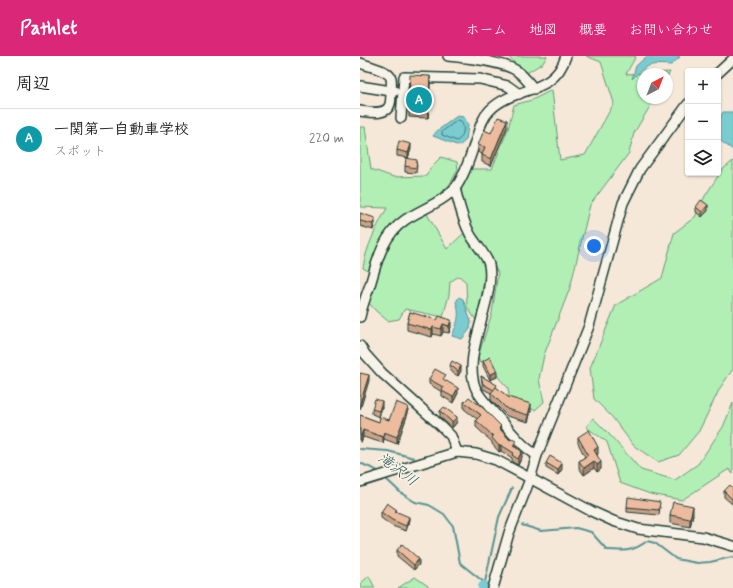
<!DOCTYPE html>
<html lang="ja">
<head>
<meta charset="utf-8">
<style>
	body { margin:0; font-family:Mynerve,"Klee One",sans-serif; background:#f6f6f6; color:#202124 }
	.controls { position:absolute; right:12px; top:12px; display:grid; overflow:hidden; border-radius:4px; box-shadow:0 1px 3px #0004 }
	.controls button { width:36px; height:36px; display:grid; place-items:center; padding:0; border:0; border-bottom:1px solid #e0e0e0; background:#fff; color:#202124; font:20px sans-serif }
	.compass { position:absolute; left:277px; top:12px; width:36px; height:36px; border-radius:50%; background:#fff; box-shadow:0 1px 3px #0004; rotate:42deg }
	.you { position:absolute; left:234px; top:190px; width:14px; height:14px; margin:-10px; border:3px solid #fff; border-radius:50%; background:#1a73e8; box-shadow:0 0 0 6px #1a73e833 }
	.badge { display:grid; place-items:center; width:26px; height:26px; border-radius:50%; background:#db2777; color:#fff; font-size:13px; font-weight:700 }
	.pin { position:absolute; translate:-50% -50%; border:2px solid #fff; box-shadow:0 1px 4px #0006 }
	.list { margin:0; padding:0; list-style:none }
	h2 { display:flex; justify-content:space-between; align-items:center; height:52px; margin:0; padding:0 16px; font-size:17px }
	h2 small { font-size:13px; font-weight:400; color:#757577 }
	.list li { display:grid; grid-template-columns:26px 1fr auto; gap:12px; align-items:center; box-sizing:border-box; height:60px; padding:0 16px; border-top:1px solid #e0e0e0 }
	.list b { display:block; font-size:15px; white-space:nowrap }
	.list p { margin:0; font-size:13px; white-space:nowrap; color:#757577 }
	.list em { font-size:13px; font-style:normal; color:#757577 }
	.icon { flex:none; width:22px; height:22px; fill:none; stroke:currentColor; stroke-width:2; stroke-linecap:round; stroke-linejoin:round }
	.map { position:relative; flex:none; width:373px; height:532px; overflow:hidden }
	header { display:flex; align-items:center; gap:24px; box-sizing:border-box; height:56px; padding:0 20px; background:#db2777; color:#fff }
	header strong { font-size:19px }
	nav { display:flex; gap:22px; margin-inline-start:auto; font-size:14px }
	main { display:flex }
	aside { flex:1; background:#fff }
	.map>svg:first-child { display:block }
	.green { fill:#b1efb5; stroke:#689674 }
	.water { fill:#7accd1; stroke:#569392 }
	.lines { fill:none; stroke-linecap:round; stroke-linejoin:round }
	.shore { stroke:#437673; stroke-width:1 }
	.stream { stroke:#569392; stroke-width:2 }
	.river { stroke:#7accd1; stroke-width:12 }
	.minor-casing { stroke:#1f3d34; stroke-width:12 }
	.minor { stroke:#f7f3e8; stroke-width:9 }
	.wall { fill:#cca288; stroke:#1f3d34 }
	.shaded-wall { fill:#a6846f; stroke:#1f3d34 }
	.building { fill:#edbc9e; stroke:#1f3d34 }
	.labels { text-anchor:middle; stroke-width:3; stroke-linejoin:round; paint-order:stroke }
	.water-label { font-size:15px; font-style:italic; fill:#315a53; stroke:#f7f3e8 }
</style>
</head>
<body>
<header>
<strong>Pathlet</strong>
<nav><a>ホーム</a><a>地図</a><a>概要</a><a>お問い合わせ</a></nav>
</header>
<main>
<aside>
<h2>周辺<small></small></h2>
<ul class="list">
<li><span class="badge" style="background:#0f9aa8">A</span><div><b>一関第一自動車学校</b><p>スポット</p></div><em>220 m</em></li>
</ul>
</aside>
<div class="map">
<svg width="373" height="532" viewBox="0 0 373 532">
	<rect width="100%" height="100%" fill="#f5e8d9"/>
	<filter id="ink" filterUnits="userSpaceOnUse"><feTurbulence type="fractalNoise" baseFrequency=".025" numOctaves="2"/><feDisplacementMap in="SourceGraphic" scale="8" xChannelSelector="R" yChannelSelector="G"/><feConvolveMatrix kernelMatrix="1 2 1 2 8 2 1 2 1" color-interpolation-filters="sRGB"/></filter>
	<g filter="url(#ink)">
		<g class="green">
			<path d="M148,0H187L183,7L165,18Z"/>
			<path d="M226,0H276L266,18L310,16L307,22V18H283V42H295L274,77L269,97L230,149L210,232L184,299L179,323L184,346L175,354L150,347L148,332L138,321L129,304L120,306L118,301L132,257L138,217L106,161L101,135L104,121L110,113H132L148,73L154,49L172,44L192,34L200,104L225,99L254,47L241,6Z"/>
			<path d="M0,71H5L11,113L33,121L66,120L72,110L81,101L97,106L98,113C95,118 93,124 89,129C74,146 50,154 33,169C20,182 14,198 8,215L3,212C6,191 17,170 27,152L0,151Z"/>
			<path d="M373,105V313L360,332L339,375L319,399L298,406L274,390L252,361L234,343L230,312L256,249L302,222L314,177L335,161L345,140L362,114Z"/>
			<path d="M67,158L87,193L104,177L121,201L126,211L121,242L116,264L107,251L106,226L99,220L90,226L89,239L83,261L45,253L39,263L28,265L16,255L7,245L19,210L32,179L49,167Z"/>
			<path d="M373,347V418L369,413L322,444L290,438L260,427L247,386L226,371L233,362L249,378L281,414L315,424L338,408L363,371Z"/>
			<path d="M9,520L15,532H0V528Z"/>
			<path d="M55,521L68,530V532H38Z"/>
		</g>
		<g class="water">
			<path d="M287,0H319L320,1L311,9C290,8 288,7 272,23L276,10Z"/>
			<path d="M363,56H373V94L358,83V66Z"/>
			<path d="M97,60L104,61L108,69L106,84L99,90L73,80L77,75Z"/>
			<path d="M99,241L103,243L111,266L110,273L102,283L92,280C97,268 101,259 96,246Z"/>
		</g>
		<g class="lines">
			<path class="shore" d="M98,64L101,65C105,71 104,81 97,85L82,79V76Z"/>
			<g class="stream">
				<path d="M0,393L28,395L54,402"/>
				<path d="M0,407L16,414L19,417"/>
				<path d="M24,421L41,437L55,446L69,449L84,458L93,470L100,507L125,527L124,532"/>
				<path d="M162,469L181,475L216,472L231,476L247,494C263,495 273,496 287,485L295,487L316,503L337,507L350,506L372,501L373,502"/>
				<path d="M125,526L139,461L152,432"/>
			</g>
			<path class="river" d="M124,531L126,532"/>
			<g class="minor-casing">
				<g id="minor">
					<path d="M88,0C106,2 142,5 157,15C164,20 169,27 174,33"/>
					<path d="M0,7C8,10 28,14 31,22C32,26 31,31 31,35L0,30"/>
					<path d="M358,17L373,3"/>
					<path d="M0,55C9,56 27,60 30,48C31,44 31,39 31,35H35"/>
					<path d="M41,62L44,21L120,23L148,30L159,38"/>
					<path d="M95,132C99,148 102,163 110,178C114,186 128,201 129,209C136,245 99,301 117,335C122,344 131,353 138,361C150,374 162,391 177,399"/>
					<path d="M0,261C2,250 6,240 10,229C17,205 23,179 45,164C60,154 85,145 96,131C104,120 111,99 115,86C119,75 121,63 130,54C155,29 194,40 206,0"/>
					<path d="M0,290L5,298L22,317L82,371L91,380L97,396"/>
					<path d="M0,426L97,396L116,398L136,404L231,455L253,465L278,473L343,481L373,490"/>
					<path d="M133,532L149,477L170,423L177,399L229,270L263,147L280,113L328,48"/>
				</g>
			</g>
			<use href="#minor" class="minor"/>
		</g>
		<g class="wall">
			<path d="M70,28L68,62L49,61V53Z"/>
			<path d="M147,72L131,110L122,106V98L118,96V89L131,77Z"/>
			<path d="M51,93L48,102L37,100V94Z"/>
			<path d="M57,109L56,117L45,116V110Z"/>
			<path d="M336,151L348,155L342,161L336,156Z"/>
			<path d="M0,157L15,167L13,174L0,170Z"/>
			<path d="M50,256L91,271L89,277L83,276L81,280L73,278L72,281L47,274V267Z"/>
			<path d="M123,305L137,321L130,324L123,310Z"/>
			<path d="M90,309L101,315L98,320L90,315Z"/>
			<path d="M121,320L137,332L148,341L171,355L168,366L147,360L131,344V337L123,333Z"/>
			<path d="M69,323L86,325L98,337L93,347L82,340V336L69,328Z"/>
			<path d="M104,346L141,374L156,391L162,401L158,409L152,406V402L141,395L139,396L132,388V386L116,371V364L117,363L104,353Z"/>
			<path d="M22,351L19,361L12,358V353Z"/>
			<path d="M80,355L97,366L92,372L80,361Z"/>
			<path d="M48,357L37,388L24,383L23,387L3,381L1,386H0V359L19,366L29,364Z"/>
			<path d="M218,381L238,398L237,399L241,413L237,416L234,412L224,419L219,412V405L225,401L218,387Z"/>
			<path d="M186,407L202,413L198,419L186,412Z"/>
			<path d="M373,432L372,448L364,441V435Z"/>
			<path d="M267,451H300L299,459L267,456Z"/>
			<path d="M21,456H37L49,466L46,475L32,470L21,462Z"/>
			<path d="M333,458L330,471L310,467V459Z"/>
			<path d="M37,494L59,509L54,514L37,500Z"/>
		</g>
		<g class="shaded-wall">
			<path d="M70,20V28L68,62V54Z"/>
			<path d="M147,64V72L131,110V103Z"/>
			<path d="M51,88V93L48,102V97Z"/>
			<path d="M348,149V155L342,161V156Z"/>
			<path d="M15,162V167L13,174V168Z"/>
			<path d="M91,264V271L89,277V270Z"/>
			<path d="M83,268V276L81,280V273Z"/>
			<path d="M73,271V278L72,281V274Z"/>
			<path d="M101,310V315L98,320V315Z"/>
			<path d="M137,315V321L130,324V319Z"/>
			<path d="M9,319V325L0,354V348Z"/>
			<path d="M98,332V337L93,347V341Z"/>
			<path d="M22,345V351L19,361V355Z"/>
			<path d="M171,348V355L168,366V359Z"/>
			<path d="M48,351V357L37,388V381Z"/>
			<path d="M97,361V366L92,372V366Z"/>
			<path d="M3,374V381L1,386V380Z"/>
			<path d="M24,376V383L23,387V381Z"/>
			<path d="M156,385V392L153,390Z"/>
			<path d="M141,389V395L139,396V390Z"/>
			<path d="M238,391V398L234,400V394Z"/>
			<path d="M162,395V401L158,409V403Z"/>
			<path d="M234,405V412L224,419V412Z"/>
			<path d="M241,406V413L237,416V409Z"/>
			<path d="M202,407V413L198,419V414Z"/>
			<path d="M333,450V458L330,471V463Z"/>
			<path d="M49,461V466L46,475V470Z"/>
			<path d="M59,503V509L54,514V509Z"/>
		</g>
		<g class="building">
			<path d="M50,19L70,20L68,54L49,53Z"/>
			<path d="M138,61L147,64L131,103L122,99L125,91L118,89L124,74L131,77Z"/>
			<path d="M39,85L51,88L48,97L37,94Z"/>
			<path d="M46,102L57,104L56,112L45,110Z"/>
			<path d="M341,144L348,149L342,156L336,151Z"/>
			<path d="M0,157L15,162L13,168L0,165Z"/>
			<path d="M50,256L77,264L79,260L91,264L89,270L83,268L81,273L73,271L72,274L47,267Z"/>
			<path d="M130,301L137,315L130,319L123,305Z"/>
			<path d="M92,305L101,310L98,315L90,309Z"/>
			<path d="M75,313L86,319L83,323L98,332L93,341L82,335L83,331L69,323Z"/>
			<path d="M0,317L9,319L0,348Z"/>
			<path d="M121,320L137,329L134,334L123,328Z"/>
			<path d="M136,331L148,341L171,348L168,359L147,353L131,337Z"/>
			<path d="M109,341L122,351L141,370L139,372L150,384L152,383L156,385L153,390L162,395L158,403L152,399L154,397L141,389L139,390L132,382L133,380L116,364L121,359L104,346Z"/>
			<path d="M15,343L22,345L19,355L12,353Z"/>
			<path d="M36,346L48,351L37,381L24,376L23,381L3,374L1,380L0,379V359L19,366L20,361L29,364Z"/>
			<path d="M84,351L97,361L92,366L80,355Z"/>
			<path d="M229,374L238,391L234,394L241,406L237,409L234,405L224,412L219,405L228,399L218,381Z"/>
			<path d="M190,400L202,407L198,414L186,407Z"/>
			<path d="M370,429L373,432V442L372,443L364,435Z"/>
			<path d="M268,441L300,446L299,454L267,451Z"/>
			<path d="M313,446L333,450L330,463L310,459Z"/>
			<path d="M27,447L37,454L35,455L49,461L46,470L32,464L21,456Z"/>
			<path d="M42,488L59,503L54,509L37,494Z"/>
		</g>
	</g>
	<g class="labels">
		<g class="water-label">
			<text transform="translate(38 413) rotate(37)" y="5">滝沢川</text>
		</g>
	</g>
</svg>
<div class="controls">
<button>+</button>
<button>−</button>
<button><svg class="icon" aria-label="layers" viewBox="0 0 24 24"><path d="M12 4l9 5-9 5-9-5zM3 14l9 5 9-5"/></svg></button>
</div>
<svg class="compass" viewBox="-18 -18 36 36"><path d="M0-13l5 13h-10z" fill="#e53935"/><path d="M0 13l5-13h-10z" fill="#757577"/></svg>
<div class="you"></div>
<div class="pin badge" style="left:59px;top:44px;background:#0f9aa8">A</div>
</div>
</main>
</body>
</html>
